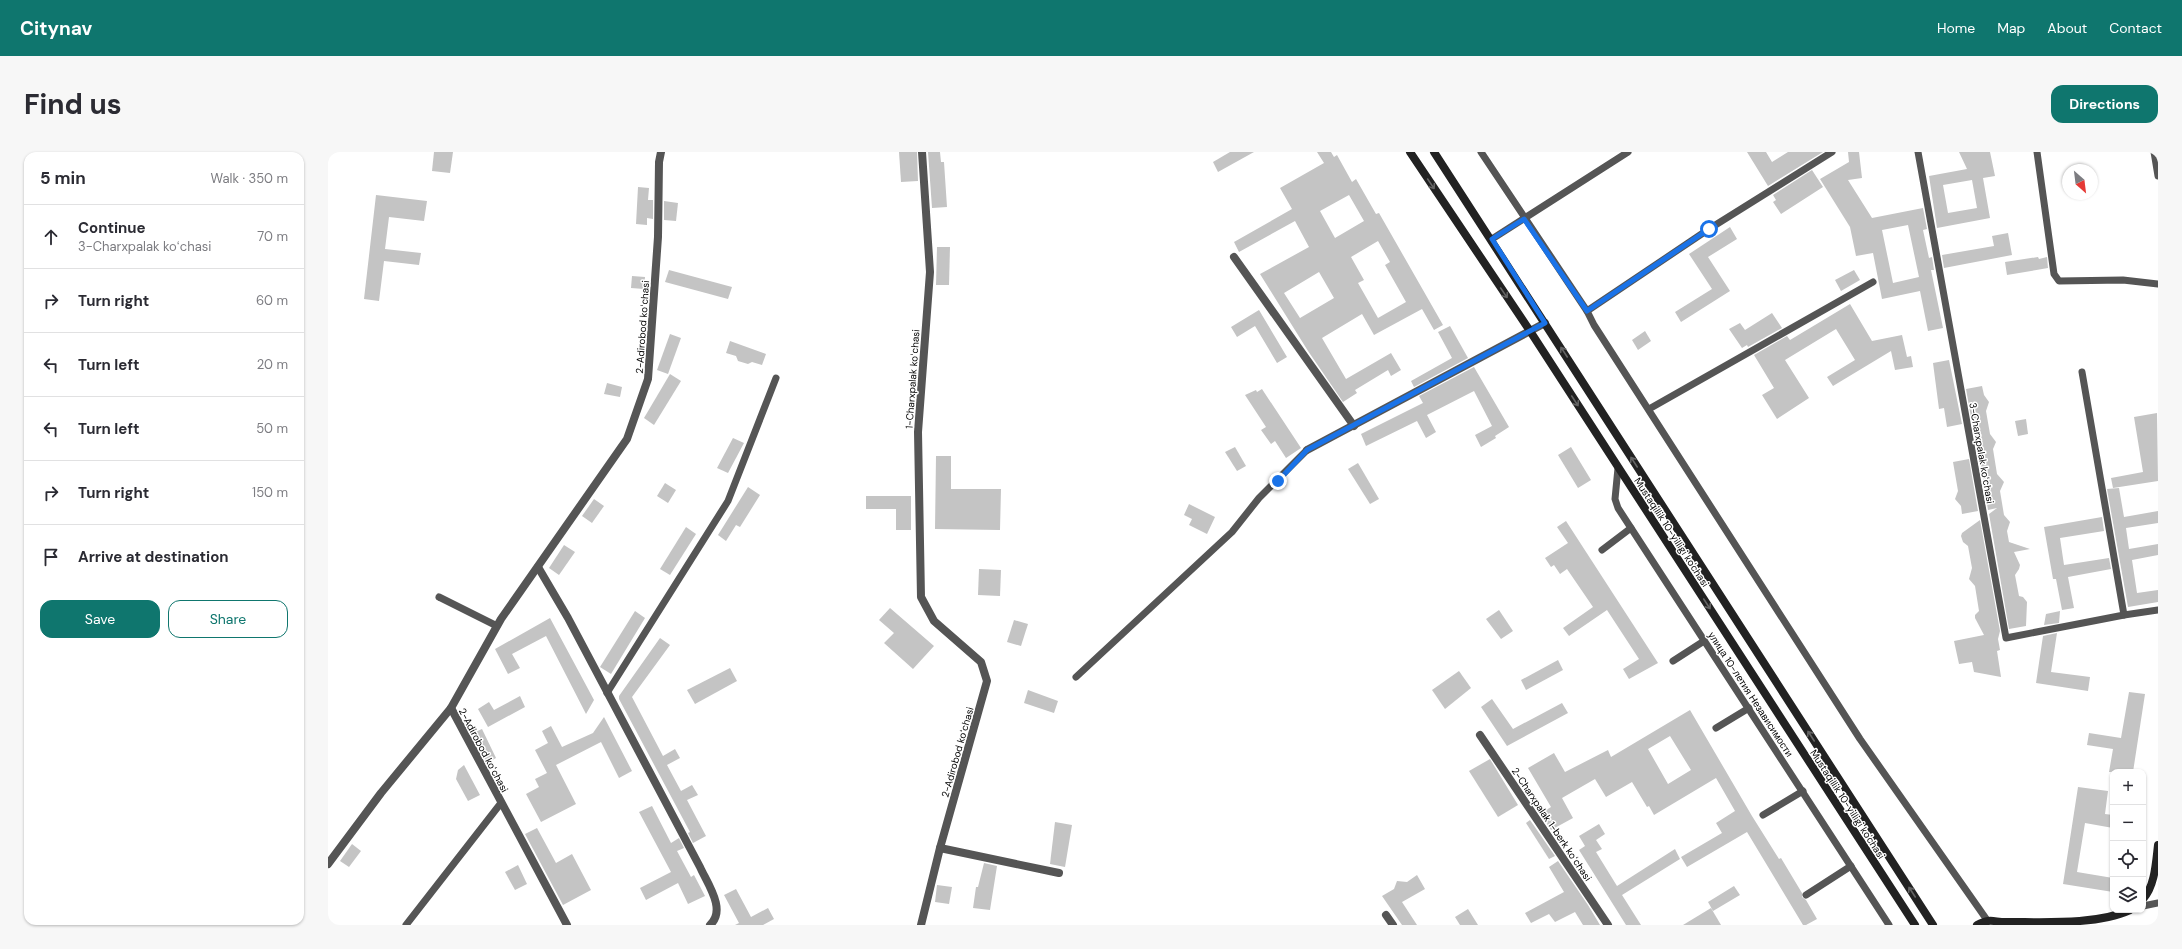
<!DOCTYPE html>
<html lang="en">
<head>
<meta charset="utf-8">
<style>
	body { margin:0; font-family:"DM Sans",sans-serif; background:#f7f7f7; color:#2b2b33 }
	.controls { position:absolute; right:12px; bottom:12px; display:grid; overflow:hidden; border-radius:8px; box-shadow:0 1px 3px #0004 }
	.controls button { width:36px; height:36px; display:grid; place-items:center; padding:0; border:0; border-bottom:1px solid #e1e1e2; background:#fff; color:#2b2b33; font:20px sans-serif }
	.compass { position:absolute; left:1734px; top:12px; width:36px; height:36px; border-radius:50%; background:#fff; box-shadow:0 1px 3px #0004; rotate:152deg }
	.stop { position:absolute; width:12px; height:12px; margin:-9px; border:3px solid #1a73e8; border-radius:50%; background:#fff }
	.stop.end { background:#1a73e8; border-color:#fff; box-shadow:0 1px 4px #0008 }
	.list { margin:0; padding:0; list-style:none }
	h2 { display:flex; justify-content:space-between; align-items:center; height:52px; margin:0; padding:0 16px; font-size:17px }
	h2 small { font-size:13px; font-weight:400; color:#7c7c81 }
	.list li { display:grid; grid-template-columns:26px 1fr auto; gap:12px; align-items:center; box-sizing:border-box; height:64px; padding:0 16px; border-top:1px solid #e1e1e2 }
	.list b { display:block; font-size:15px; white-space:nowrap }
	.list p { margin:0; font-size:13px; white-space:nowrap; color:#7c7c81 }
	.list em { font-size:13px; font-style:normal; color:#7c7c81 }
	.actions { display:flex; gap:8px; padding:12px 16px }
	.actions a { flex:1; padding:9px 0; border:1px solid #0f766e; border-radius:12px; text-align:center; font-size:14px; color:#0f766e }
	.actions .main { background:#0f766e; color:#fff }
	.icon { flex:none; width:22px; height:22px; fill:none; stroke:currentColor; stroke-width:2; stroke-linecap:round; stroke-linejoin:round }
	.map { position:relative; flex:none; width:1830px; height:773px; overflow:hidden; border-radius:12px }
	header { display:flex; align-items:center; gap:24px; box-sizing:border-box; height:56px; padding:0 20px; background:#0f766e; color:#fff }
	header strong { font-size:19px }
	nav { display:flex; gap:22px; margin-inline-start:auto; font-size:14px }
	.intro { display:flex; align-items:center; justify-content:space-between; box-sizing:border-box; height:96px; padding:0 24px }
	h1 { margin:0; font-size:28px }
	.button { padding:10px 18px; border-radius:12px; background:#0f766e; color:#fff; font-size:14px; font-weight:700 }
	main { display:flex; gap:24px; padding:0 24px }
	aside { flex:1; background:#fff; border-radius:12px; box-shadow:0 1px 3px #0004 }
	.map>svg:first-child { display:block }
	.building { fill:#c4c4c4; fill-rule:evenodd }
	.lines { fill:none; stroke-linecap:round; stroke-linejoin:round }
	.lane { stroke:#555; stroke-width:7 }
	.street { stroke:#555; stroke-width:8 }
	.secondary { stroke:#222; stroke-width:8 }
	.oneway { stroke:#646464 }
	.route { stroke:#1a73e8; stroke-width:5 }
	.labels { text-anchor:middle; stroke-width:3; stroke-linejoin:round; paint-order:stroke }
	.street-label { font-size:10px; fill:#000; stroke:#fff }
</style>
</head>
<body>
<header>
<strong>Citynav</strong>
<nav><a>Home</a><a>Map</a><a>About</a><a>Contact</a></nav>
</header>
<div class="intro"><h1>Find us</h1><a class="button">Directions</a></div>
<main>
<aside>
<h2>5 min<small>Walk · 350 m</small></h2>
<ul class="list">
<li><svg class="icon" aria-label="ahead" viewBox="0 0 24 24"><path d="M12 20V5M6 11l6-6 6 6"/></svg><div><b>Continue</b><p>3-Charxpalak koʻchasi</p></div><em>70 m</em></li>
<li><svg class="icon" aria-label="right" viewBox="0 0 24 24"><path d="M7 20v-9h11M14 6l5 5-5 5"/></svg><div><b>Turn right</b></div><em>60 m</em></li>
<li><svg class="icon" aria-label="left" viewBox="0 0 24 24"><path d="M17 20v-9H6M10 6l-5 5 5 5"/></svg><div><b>Turn left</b></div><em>20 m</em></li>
<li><svg class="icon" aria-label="left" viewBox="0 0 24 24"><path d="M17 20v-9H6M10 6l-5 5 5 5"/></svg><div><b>Turn left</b></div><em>50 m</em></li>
<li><svg class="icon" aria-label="right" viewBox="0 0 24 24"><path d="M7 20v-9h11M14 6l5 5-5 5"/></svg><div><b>Turn right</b></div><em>150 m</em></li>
<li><svg class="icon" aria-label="arrive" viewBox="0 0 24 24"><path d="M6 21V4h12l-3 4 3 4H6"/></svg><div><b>Arrive at destination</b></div></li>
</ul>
<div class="actions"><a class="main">Save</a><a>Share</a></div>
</aside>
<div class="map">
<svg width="1830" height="773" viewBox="0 0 1830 773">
	<rect width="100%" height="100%" fill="#fff"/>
	<g class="building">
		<path d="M106,0H125L122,21L104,19Z"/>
		<path d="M571,0H589L590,29L573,30Z"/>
		<path d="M600,0H612L613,10H616L619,55L604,56Z"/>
		<path d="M902,0H926L890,20L885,10Z"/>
		<path d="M989,0H1003L1006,5L1009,3L1024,30L1028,27L1048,62L1051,61L1115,173L1106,178L1094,157L1046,183L1034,162L994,186L1018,227L1063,201L1073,218L1063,224L1060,218L1027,238L1029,241L1015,250L980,199L932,122L981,95L967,69L911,100L906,90L964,57L952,36L996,11ZM1021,43L1036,69L1007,86L992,59ZM1050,89L1062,110L1057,113L1078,150L1050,166L1030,131L1036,128L1023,105ZM991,120L1006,146L972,166L956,141Z"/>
		<path d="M1419,0H1438L1444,10L1460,0H1495L1440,34Z"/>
		<path d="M1520,0H1531L1534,26L1520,28L1544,66L1595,56L1599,77L1595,78L1601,106L1604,105L1606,118H1603L1615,176L1600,179L1592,139L1554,147L1545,101L1528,104L1522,75L1492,27L1521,10ZM1580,73L1591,125L1565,131L1554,78Z"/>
		<path d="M1631,0H1662L1667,24L1655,26L1662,66L1609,76L1601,24L1639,17ZM1644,28L1649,56L1620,61L1615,33Z"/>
		<path d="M1484,18L1495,35L1453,62L1445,50L1448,48L1445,43Z"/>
		<path d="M310,35L321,36L320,48H325V67L319,66V73L308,72Z"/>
		<path d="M48,43L99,49L96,69L61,65L57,97L93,101L91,113L56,109L51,149L36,147Z"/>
		<path d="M336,49L350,51L348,69L336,68Z"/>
		<path d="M1402,75L1409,87L1380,105L1402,139L1353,170L1347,160L1384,137L1361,102Z"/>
		<path d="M1680,81L1684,103L1616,116L1614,103L1666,94L1664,84Z"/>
		<path d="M609,95H622L621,133H608Z"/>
		<path d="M1710,105L1711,107L1719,105L1720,116L1679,123L1677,110Z"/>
		<path d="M341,118L404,135L400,147L337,130Z"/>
		<path d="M1526,118L1532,128L1513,139L1507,128Z"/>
		<path d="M304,124L317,125L316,137L303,136Z"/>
		<path d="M1522,152L1544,189L1574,183L1579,205L1583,204L1585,215L1567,218L1563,199L1505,234L1499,225L1527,208L1508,177L1457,208L1481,246L1449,267L1434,243L1446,236L1426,203L1459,184L1462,188Z"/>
		<path d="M931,158L959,205L949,211L927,174L909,185L903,175Z"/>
		<path d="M1444,161L1454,176L1420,195L1419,193L1414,196L1401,177L1412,171L1417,178Z"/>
		<path d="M1122,174L1140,206L1086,235L1083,229L1124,206L1110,180Z"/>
		<path d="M1317,179L1323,189L1310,198L1304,188Z"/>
		<path d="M342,182L353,186L340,222L329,218Z"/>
		<path d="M402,189L438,202L434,213L424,210L420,212L410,209L408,204L398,201Z"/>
		<path d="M1621,208L1634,272L1619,275L1616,256L1611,257L1605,211Z"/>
		<path d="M1146,215L1181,275L1167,284L1168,286L1153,295L1147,283L1164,274L1146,239L1099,263L1108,280L1098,286L1089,269L1038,294L1033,282L1095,251L1091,244Z"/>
		<path d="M342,222L353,229L326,273L316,266Z"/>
		<path d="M279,231L294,235L292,245L276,242Z"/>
		<path d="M1654,234L1656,243L1661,250L1658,259L1662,282L1668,290L1665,297L1669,322L1676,330L1672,339L1676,363L1682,370L1679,379L1681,390L1702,397L1686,400L1692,413L1691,417L1687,423L1691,444L1695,445L1699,450L1698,474L1681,477L1661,362L1669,356L1660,358L1646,270L1644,271L1638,237Z"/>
		<path d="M934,237L973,296L958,306L947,289L943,292L933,278L938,275L917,243L928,238L929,240Z"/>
		<path d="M1829,261L1830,329L1785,336L1783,326L1815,320L1806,265Z"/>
		<path d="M1698,267L1700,282L1690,284L1687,269Z"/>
		<path d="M405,286L416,291L400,321L389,316Z"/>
		<path d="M907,295L918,314L909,319L897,300Z"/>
		<path d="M1243,295L1263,328L1250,336L1230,303Z"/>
		<path d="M608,304H623V337H673L672,378L607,377Z"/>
		<path d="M1641,307L1650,359L1634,362L1633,354L1627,347L1630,339L1625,310Z"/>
		<path d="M1030,311L1051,347L1042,352L1020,317Z"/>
		<path d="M337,331L348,338L340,351L329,344Z"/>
		<path d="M420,335L432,343L412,375L408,373L398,389L390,383Z"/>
		<path d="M1791,336L1796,365L1830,359V371L1798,376L1801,397L1830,392V403L1804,408L1809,441L1830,438V450L1800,455L1779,337Z"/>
		<path d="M538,344H583V378H568V357H538Z"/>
		<path d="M266,347L276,354L264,371L254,364Z"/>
		<path d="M861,352L887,365L879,382L861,373L864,367L856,363Z"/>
		<path d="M1774,365L1776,379L1732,386L1736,413L1781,406L1783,417L1740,425L1746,456L1734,458L1728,427H1725L1716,375Z"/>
		<path d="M1652,368L1672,479L1670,487L1672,498L1669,499L1673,525L1646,520L1644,510L1631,512L1626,489L1656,483L1647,466V463L1651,459L1647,434L1641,427L1644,416L1640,394L1635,390L1633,384L1634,381Z"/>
		<path d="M1238,369L1330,511L1301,527L1295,517L1311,507L1279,458L1241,484L1235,476L1265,455L1239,417L1232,422L1226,413L1223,415L1217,406L1240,391L1229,375Z"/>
		<path d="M358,375L368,382L342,423L332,417Z"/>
		<path d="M236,393L247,400L231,423L221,416Z"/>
		<path d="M651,417L673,418L672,444L650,443Z"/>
		<path d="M562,456L606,494L585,517L556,491L566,481L551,468Z"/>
		<path d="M1171,458L1185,479L1173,487L1158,467Z"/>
		<path d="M307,459L317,466L283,522L272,515Z"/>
		<path d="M1732,459L1731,471L1716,473L1718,462Z"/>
		<path d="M222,466L266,548L258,562L218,484L184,502L192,516L180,522L167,497Z"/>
		<path d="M686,468L700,472L693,494L679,490Z"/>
		<path d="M1729,481L1723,520L1762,525L1760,539L1708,531L1715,484Z"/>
		<path d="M332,486L342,493L304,545L335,604L347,597L352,606L339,613L353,639L364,633L370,643L359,648L378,684L365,691L360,681L362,680L291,547V544Z"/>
		<path d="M1230,508L1235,518L1198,538L1193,528Z"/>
		<path d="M402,516L409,529L367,552L359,538Z"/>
		<path d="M1131,519L1143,536L1117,557L1104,538Z"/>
		<path d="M700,538L730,549L726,561L696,551Z"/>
		<path d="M1801,540L1817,542L1805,620H1781L1785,597L1759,593L1761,581L1793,586Z"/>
		<path d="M192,544L197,555L160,575L150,557L161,550L166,558Z"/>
		<path d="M1164,547L1185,577L1234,551L1240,561L1179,594L1153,555Z"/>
		<path d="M1362,558L1424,664L1451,707L1453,706L1474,741V745L1478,748L1489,767L1478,773H1475L1419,680L1359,715L1353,705L1394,681L1388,671L1407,659L1388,626L1326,663L1321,654L1319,655L1304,630L1278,645L1267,627L1234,646L1245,666L1223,678L1212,662L1223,655L1200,616L1226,601L1237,620L1280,598L1283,605ZM1342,584L1363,618L1340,632L1320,597Z"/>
		<path d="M276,565L304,619L291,626L273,590L228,613L248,652L213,670L198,642L211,635L207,627L219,621L207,598L220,591L214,579L223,574L234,595L265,581Z"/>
		<path d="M154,577L168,606L159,611L143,582Z"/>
		<path d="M1162,607L1190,653L1170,665L1141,619Z"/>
		<path d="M136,613L152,643L140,649L128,627L130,618Z"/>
		<path d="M1750,635L1780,639L1777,662L1785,663V676L1757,671L1749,720L1785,726V740L1735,732Z"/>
		<path d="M324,654L343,691L351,686L356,696L349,699L363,725L366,723L377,744L360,752L350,731L318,748L312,736L343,720L311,660Z"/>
		<path d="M1202,668L1227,704L1221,707L1198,671Z"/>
		<path d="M727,670L744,673L737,715L722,712Z"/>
		<path d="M1271,672L1277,682L1268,688L1274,697L1268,700L1289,734L1347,697L1352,707L1294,743L1313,773H1298L1251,698L1257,694L1251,684Z"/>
		<path d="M209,676L228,711L244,702L263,738L235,753L197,682Z"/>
		<path d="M24,692L33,699L21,715L12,709Z"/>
		<path d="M1230,709L1260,753L1272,773H1255L1247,760L1227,770L1221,762L1203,771L1197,761L1236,740L1221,715Z"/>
		<path d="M656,711L669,714L662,758L645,756L648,735H650Z"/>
		<path d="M190,713L199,732L187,738L177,720Z"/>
		<path d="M1089,723L1097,737L1074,750L1089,773H1074L1054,744L1066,737L1069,729L1079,730Z"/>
		<path d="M609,733L624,735L621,752L607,750Z"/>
		<path d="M1406,734L1412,743L1385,759L1380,750Z"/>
		<path d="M408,737L423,765L440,756L446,767L435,773H407L411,771L396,743Z"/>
		<path d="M1383,756L1393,773H1355Z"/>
		<path d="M1140,757L1150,773H1132L1127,765Z"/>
	</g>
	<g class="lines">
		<g class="lane">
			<path d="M1153,0L1259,159L1266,173L1532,587L1659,768"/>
			<path d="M1590,0L1678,486L1796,463L1754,220"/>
			<path d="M1709,0L1726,122L1731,129L1795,128L1830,132"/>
			<path d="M1826,0L1830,24"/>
			<path d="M1164,87L1300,0"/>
			<path d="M1259,159L1381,77L1504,0"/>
			<path d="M1321,257L1545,130"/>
			<path d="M1290,316L1287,347L1290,356L1561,773"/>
			<path d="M1274,398L1303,376"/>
			<path d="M111,445L169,474"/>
			<path d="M1796,463L1830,458"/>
			<path d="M1345,509L1376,489"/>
			<path d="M748,525L904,380L931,346L979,298"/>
			<path d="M279,541L400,349L448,226"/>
			<path d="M1388,576L1421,556"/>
			<path d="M1435,663L1475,639"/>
			<path d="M1478,743L1523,714"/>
			<path d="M1815,754L1830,751"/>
			<path d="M78,773L173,651"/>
		</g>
		<g class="street">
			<path d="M906,105L1026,274"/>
			<path d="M979,298L1217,171"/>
			<path d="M210,415L240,466L372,715C379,731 399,758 382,773"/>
			<path d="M123,556L239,773"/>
			<path d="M1152,583L1280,773"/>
			<path d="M612,696L731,721"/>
			<path d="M0,712L53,641L123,556L173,467L299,287L320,227L330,85L331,10L333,0"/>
			<path d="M1058,763L1065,773"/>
			<path d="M593,773L612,696L659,529L653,510L606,469L593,445L590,280L602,120L594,0"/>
		</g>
		<g class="secondary">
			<path d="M1082,0L1202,179L1587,773"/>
			<path d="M1106,0L1605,773"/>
			<path d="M1815,747C1827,734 1828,710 1830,693"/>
			<path d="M1649,773C1664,765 1666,771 1681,770C1717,770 1769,773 1802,758"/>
		</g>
	</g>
	<defs><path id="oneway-shaft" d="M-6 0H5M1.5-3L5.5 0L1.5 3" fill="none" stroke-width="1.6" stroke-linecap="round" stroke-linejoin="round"/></defs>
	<g class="oneway">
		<use href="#oneway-shaft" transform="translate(1103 32) rotate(56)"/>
		<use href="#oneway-shaft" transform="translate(1176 141) rotate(56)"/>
		<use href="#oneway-shaft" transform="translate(1236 200) rotate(-123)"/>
		<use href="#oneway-shaft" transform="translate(1247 249) rotate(57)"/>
		<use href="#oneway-shaft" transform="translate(1306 310) rotate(-123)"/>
		<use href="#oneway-shaft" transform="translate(1379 452) rotate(57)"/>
		<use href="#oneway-shaft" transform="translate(1483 584) rotate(-123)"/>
		<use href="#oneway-shaft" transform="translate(1584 740) rotate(-123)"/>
	</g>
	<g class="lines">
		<path class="route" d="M950,329L979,298L1217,171L1164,87L1196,67L1259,159L1381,77"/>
	</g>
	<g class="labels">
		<g class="street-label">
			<text transform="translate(314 175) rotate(-86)" y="4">2-Adirobod koʻchasi</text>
			<text transform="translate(584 227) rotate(-86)" y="4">1-Charxpalak koʻchasi</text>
			<text transform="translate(1654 301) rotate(80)" y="4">3-Charxpalak koʻchasi</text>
			<text transform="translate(1344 380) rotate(57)" y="4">Mustaqillik 10-yilligi ko'chasi</text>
			<text transform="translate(1423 542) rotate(57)" y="4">улица 10-летия Независимости</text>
			<text transform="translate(156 598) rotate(62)" y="4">2-Adirobod koʻchasi</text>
			<text transform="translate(629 600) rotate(-74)" y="4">2-Adirobod koʻchasi</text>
			<text transform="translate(1520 652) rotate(57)" y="4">Mustaqillik 10-yilligi ko'chasi</text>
			<text transform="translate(1224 672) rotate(56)" y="4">2-Charxpalak 1-berk koʻchasi</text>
		</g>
	</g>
</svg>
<div class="controls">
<button>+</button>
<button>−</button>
<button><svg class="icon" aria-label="locate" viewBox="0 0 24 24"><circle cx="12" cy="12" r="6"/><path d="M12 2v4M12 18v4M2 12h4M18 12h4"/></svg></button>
<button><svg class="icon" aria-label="layers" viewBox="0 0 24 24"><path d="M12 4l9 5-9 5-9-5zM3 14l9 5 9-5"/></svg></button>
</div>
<svg class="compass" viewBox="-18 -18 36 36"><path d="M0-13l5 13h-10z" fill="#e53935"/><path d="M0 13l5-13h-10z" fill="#7c7c81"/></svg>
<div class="stop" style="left:1381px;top:77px"></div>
<div class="stop end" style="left:950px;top:329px"></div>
</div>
</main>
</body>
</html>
